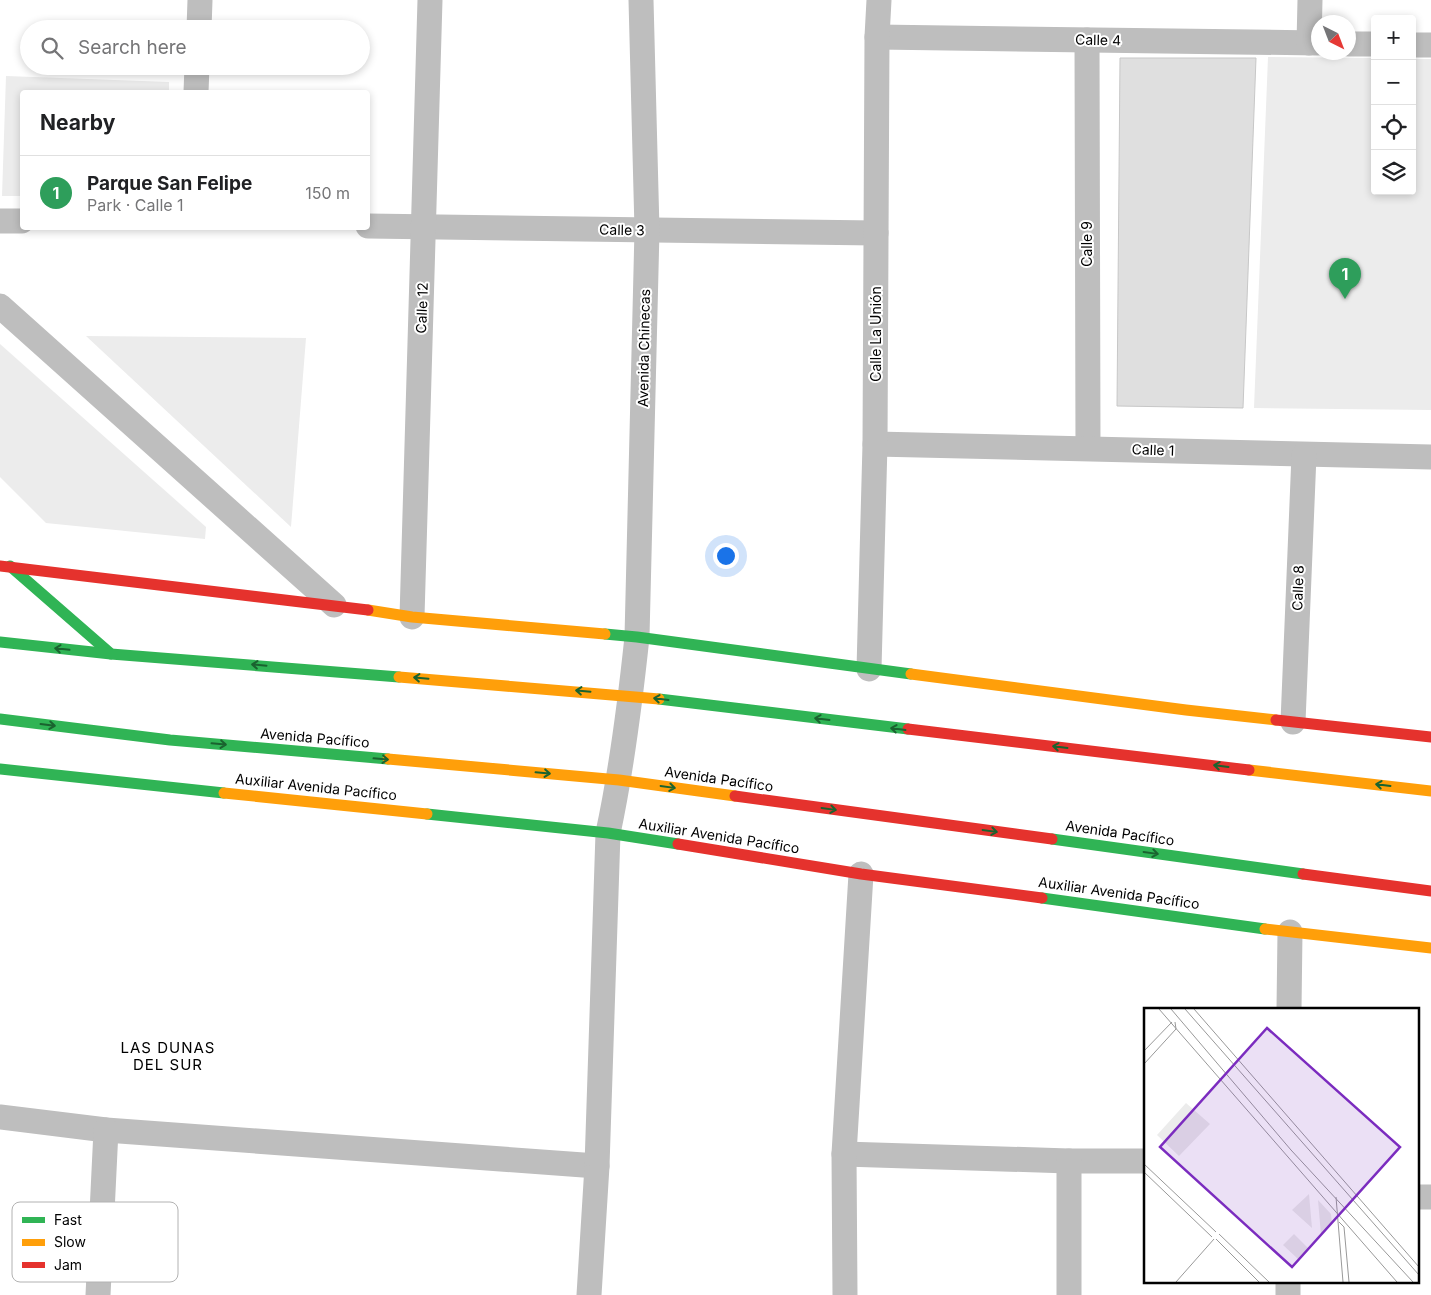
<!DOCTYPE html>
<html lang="en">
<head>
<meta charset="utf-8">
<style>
	body { margin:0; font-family:Inter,sans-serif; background:#f2f2f2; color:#202124 }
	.controls { position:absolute; right:15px; top:15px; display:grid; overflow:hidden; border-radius:5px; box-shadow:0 2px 8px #0003 }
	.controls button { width:45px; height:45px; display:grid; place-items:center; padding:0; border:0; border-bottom:1px solid #e0e0e0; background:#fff; color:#202124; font:25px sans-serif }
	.compass { position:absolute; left:1311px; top:15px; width:45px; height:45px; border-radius:50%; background:#fff; box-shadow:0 2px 8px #0003; rotate:138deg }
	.you { position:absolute; left:725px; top:555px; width:18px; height:18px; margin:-12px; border:4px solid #fff; border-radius:50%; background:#1a73e8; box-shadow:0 0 0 8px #1a73e833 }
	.badge { display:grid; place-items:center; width:32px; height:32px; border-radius:50%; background:#595959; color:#fff; font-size:16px; font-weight:700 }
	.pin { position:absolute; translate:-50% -41px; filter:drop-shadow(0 1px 2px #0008) }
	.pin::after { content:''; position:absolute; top:26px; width:18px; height:15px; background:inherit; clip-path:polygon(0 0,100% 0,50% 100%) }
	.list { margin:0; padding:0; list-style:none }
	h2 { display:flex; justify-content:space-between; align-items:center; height:65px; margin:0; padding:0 20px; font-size:21px }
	h2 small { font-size:16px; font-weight:400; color:#757577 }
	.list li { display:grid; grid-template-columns:32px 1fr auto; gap:15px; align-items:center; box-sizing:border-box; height:75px; padding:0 20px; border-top:1px solid #e0e0e0 }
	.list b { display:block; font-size:19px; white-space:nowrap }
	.list p { margin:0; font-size:16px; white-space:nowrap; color:#757577 }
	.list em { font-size:16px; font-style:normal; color:#757577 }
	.icon { flex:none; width:28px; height:28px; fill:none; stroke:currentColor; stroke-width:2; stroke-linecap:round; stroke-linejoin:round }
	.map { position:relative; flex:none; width:1431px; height:1295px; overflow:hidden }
	.search { position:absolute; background:#fff; box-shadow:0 2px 8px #0003; left:20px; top:20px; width:350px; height:55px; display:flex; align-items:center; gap:12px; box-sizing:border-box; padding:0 18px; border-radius:28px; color:#757577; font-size:19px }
	.panel { position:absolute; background:#fff; box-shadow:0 2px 8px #0003; left:20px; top:90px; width:350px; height:140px; border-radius:5px }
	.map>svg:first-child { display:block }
	.green { fill:#ececec }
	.building { fill:#dfdfdf; stroke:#c7c7c7 }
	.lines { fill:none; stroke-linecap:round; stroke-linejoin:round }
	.street { stroke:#bebebe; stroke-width:25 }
	.fast { stroke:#30b455; stroke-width:11 }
	.slow { stroke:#ff9f0a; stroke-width:11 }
	.jam { stroke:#e5322d; stroke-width:11 }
	.oneway { stroke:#1a632f }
	.labels { text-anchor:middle; stroke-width:4; stroke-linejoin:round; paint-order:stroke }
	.street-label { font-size:14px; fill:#000; stroke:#fff }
	.neighbourhood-label { font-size:15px; letter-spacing:1px; fill:#000; stroke:#fff }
	.inset-road { fill:none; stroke:#999; stroke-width:1 }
	.view { fill:#7b2cbf; fill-opacity:0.15; stroke:#7b2cbf; stroke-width:2.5 }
	.inset-edge { fill:none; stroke:#000; stroke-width:2.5 }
	.key { fill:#fff; stroke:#b2b2b2; stroke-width:1 }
	.key-label { font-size:14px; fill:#000 }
</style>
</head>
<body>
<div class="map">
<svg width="1431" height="1295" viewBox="0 0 1431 1295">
	<rect width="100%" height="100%" fill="#fff"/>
	<g class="green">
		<path d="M1268,57L1375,58V191H1412V59H1431V410L1254,408Z"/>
		<path d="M6,76L169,82V92H22V196H2Z"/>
		<path d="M86,336L306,338L291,527Z"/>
		<path d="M0,344L206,527L205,539L46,523L0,477Z"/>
	</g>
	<path class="building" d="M1120,58H1256L1243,408L1117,406Z"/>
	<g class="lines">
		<g class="street">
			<path d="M199,29L200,0"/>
			<path d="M877,37L1318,43"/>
			<path d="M1087,40L1088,448"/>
			<path d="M1309,43L1310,0"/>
			<path d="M1348,44H1375"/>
			<path d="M1412,45H1431"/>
			<path d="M196,92L197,66"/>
			<path d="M0,221H22"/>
			<path d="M368,226L876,233"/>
			<path d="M0,306L334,605"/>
			<path d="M875,444L1431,457"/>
			<path d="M412,617L430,0"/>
			<path d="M869,669L875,444L877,37L879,0"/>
			<path d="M1293,722L1304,455"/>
			<path d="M1289,1009L1290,932"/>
			<path d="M0,1117L106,1130L597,1166"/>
			<path d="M844,1154L1069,1161H1145"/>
			<path d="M1069,1161V1295"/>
			<path d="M1417,1197H1431"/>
			<path d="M1288,1281V1295"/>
			<path d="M98,1295L106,1130"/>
			<path d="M589,1295L597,1166L608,833C622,768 630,703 637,637L647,230L641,0"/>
			<path d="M845,1295L844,1154L861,874"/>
		</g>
		<g class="fast">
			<path d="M10,566L111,654"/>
			<path d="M605,634L637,637L911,674"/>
			<path d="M0,642L111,654L399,677"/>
			<path d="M659,699L908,729"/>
			<path d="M0,719L170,740L388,759"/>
			<path d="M0,769L224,793"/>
			<path d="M427,814L608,833L678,844"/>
			<path d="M1052,839L1303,874"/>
			<path d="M1042,898L1265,929"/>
		</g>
		<g class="slow">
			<path d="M368,610L412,617L605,634"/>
			<path d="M911,674L1186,710L1276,720"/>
			<path d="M399,677L659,699"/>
			<path d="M388,759L619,780L735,796"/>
			<path d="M1249,770L1431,791"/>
			<path d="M224,793L427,814"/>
			<path d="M1265,929L1431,948"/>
		</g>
		<g class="jam">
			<path d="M0,566L368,610"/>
			<path d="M1276,720L1431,737"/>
			<path d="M908,729L1249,770"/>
			<path d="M735,796L1052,839"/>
			<path d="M678,844L861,874L1042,898"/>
			<path d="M1303,874L1431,891"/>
		</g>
	</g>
	<defs><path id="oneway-shaft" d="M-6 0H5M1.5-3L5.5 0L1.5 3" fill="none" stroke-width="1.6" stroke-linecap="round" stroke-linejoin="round" transform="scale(1.25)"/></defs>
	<g class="oneway">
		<use href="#oneway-shaft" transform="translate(62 649) rotate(-174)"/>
		<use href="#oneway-shaft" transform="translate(259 665) rotate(-175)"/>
		<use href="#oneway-shaft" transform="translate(421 678) rotate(-175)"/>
		<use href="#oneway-shaft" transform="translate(583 691) rotate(-175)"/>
		<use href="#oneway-shaft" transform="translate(661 699) rotate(-173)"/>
		<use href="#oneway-shaft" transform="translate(822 719) rotate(-173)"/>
		<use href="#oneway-shaft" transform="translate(48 725) rotate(7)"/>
		<use href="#oneway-shaft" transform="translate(898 729) rotate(-173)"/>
		<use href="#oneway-shaft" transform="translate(219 744) rotate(5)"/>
		<use href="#oneway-shaft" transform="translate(1060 747) rotate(-173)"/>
		<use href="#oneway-shaft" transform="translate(381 759) rotate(5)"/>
		<use href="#oneway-shaft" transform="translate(1221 766) rotate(-173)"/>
		<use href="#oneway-shaft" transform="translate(543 773) rotate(5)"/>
		<use href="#oneway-shaft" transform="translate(1383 785) rotate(-173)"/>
		<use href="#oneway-shaft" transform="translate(668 787) rotate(8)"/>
		<use href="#oneway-shaft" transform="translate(829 809) rotate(8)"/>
		<use href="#oneway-shaft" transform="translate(990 831) rotate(8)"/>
		<use href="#oneway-shaft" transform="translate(1151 853) rotate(8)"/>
	</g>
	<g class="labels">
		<g class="street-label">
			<text transform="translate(1098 40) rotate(1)" y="5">Calle 4</text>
			<text transform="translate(622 230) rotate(1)" y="5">Calle 3</text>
			<text transform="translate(1087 244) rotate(-90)" y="5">Calle 9</text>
			<text transform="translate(422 308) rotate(-88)" y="5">Calle 12</text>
			<text transform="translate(876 334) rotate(-90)" y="5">Calle La Unión</text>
			<text transform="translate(644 348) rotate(-89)" y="5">Avenida Chinecas</text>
			<text transform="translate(1153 450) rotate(2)" y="5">Calle 1</text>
			<text transform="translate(1298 588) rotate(-88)" y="5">Calle 8</text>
			<text transform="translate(315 738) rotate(5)" y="5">Avenida Pacífico</text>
			<text transform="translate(719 779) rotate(8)" y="5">Avenida Pacífico</text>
			<text transform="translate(316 787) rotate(6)" y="5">Auxiliar Avenida Pacífico</text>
			<text transform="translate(1120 833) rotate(8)" y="5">Avenida Pacífico</text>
			<text transform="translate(719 836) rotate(9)" y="5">Auxiliar Avenida Pacífico</text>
			<text transform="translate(1119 893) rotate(8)" y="5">Auxiliar Avenida Pacífico</text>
		</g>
		<g class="neighbourhood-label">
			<text x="168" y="1053">LAS DUNAS<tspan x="168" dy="17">DEL SUR</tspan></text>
		</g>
	</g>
	<g transform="translate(1144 1008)">
		<rect width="275" height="275" fill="#fff"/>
		<path d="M42,95L66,116L35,148L13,127ZM165,186L168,220L148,202ZM174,192L187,206L188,216L177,227ZM150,226L164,240L154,251L139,237Z" fill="#ececec"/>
		<path class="inset-road" d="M15,1L253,274M27,1L147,142L269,274M41,1L275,267M50,1L275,259M0,43L28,14M0,56L32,21L31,14M0,156L72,224M0,164L68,229M192,189L199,274M195,214L200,219L205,274M75,226L125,274M72,231L115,274M32,274L70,231"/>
		<path class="view" d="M123,20L256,139L148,259L16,139Z"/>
		<rect width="275" height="275" class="inset-edge"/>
	</g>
	<rect x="12" y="1202" width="166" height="80" rx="8" class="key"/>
	<rect x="22" y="1217" width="23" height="6" fill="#30b455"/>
	<rect x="22" y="1239" width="23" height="7" fill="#ff9f0a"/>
	<rect x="22" y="1262" width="23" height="6" fill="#e5322d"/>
	<g class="key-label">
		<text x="54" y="1225">Fast</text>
		<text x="54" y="1247">Slow</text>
		<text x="54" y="1270">Jam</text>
	</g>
</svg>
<div class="controls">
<button>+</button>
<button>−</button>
<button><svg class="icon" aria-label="locate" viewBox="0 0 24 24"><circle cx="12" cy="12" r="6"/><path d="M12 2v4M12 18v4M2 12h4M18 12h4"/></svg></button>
<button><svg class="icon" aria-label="layers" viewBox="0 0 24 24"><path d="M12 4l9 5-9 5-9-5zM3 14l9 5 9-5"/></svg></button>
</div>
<svg class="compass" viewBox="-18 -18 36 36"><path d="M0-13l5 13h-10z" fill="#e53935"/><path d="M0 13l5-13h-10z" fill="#757577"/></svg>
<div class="you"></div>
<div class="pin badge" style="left:1345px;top:299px;background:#2e9e5b">1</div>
<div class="search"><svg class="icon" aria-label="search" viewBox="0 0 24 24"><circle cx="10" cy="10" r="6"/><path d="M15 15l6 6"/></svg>Search here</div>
<section class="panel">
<h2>Nearby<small></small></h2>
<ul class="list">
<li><span class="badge" style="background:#2e9e5b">1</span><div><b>Parque San Felipe</b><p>Park · Calle 1</p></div><em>150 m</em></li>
</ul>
</section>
</div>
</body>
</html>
